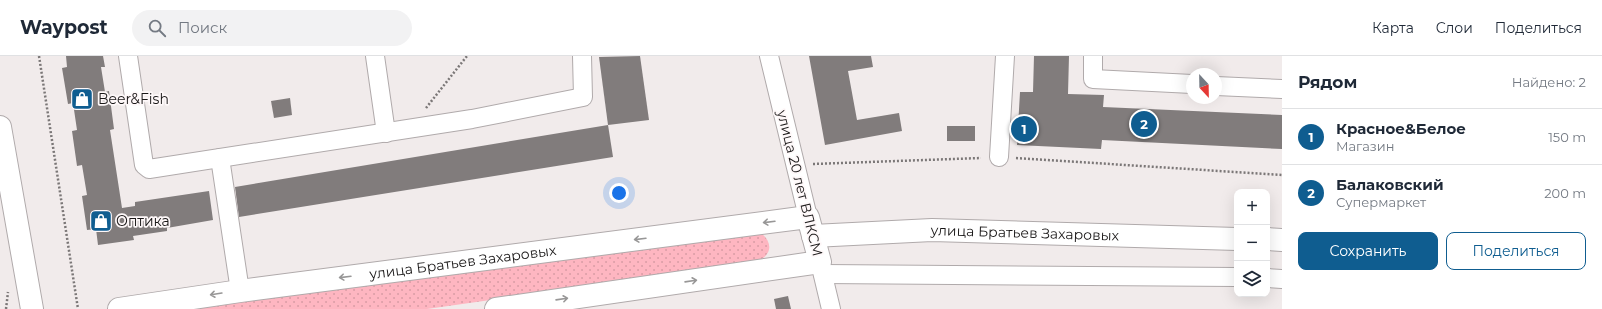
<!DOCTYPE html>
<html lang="ru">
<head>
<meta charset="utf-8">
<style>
	body { margin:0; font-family:Montserrat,sans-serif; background:#f2f2f3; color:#1f2937 }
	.controls { position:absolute; right:12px; bottom:12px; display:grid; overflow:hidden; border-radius:8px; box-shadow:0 4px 16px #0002 }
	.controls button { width:36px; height:36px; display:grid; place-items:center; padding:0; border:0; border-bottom:1px solid #e0e1e3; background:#fff; color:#1f2937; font:20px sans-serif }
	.compass { position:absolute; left:1186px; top:12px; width:36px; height:36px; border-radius:50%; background:#fff; box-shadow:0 4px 16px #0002; rotate:158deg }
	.you { position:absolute; left:619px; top:137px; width:14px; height:14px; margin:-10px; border:3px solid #fff; border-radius:50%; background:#1a73e8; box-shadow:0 0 0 6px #1a73e833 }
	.badge { display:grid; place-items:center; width:26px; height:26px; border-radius:50%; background:#0f5d90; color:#fff; font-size:13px; font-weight:700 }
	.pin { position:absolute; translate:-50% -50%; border:2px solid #fff; box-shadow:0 1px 4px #0006 }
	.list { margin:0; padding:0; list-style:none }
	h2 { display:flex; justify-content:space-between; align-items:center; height:52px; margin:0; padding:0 16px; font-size:17px }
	h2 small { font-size:13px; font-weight:400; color:#747a83 }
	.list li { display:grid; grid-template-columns:26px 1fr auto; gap:12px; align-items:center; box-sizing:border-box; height:56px; padding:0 16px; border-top:1px solid #e0e1e3 }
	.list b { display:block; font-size:15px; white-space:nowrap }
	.list p { margin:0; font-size:13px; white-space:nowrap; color:#747a83 }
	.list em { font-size:13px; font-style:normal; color:#747a83 }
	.actions { display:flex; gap:8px; padding:12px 16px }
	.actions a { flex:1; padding:9px 0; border:1px solid #0f5d90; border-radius:8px; text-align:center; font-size:14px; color:#0f5d90 }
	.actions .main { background:#0f5d90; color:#fff }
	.icon { flex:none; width:22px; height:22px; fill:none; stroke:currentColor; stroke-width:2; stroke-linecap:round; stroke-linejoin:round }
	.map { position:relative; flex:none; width:1282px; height:253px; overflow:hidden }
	header { display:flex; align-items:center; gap:24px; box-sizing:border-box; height:56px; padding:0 20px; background:#fff; border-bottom:1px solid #e0e1e3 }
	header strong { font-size:19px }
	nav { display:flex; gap:22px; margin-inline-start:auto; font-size:14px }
	.search { width:280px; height:36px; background:#f2f2f3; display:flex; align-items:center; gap:10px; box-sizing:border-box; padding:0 14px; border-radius:22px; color:#747a83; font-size:15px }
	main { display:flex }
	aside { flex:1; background:#fff }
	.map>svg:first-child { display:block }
	.grass { fill:url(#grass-dots) }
	.building { fill:#817c7c }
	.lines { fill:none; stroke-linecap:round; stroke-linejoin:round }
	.minor-casing { stroke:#b0aaab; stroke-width:20 }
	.major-casing { stroke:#b0aaab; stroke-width:24 }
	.path { stroke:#7b7777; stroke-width:2.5; stroke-dasharray:2 2; stroke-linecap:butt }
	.minor { stroke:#fff; stroke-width:18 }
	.major { stroke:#fff; stroke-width:22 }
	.oneway { stroke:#989797 }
	.labels { text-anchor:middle; stroke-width:3.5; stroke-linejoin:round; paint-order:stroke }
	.poi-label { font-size:14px; fill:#191717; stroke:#fef8f9; text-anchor:start }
	.street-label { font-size:14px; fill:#191717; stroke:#fef8f9 }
</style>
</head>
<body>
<header>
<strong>Waypost</strong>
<div class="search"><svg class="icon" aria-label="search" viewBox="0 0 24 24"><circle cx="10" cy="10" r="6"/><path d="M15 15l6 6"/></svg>Поиск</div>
<nav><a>Карта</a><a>Слои</a><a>Поделиться</a></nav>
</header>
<main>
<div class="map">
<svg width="1282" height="253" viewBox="0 0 1282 253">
	<defs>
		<pattern id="grass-dots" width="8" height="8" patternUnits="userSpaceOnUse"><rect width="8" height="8" fill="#feb6c1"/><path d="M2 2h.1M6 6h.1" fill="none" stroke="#d99ca5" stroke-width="1.8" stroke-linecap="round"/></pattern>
	</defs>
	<rect width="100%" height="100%" fill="#f1ebeb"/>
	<path class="grass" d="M760,176C773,186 773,199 756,206L427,253H174Z"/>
	<g class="building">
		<path d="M66,0H103L105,11H101L105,36L109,35L114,73L110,74L122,152L135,150V146L209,135L213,164L167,172V175L133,180L134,184L98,189L96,173L87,174L82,140L87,139L82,109L77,110L72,75L77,74L73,47L68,48L62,12L67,11Z"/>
		<path d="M640,0L649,64L608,69L599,1Z"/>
		<path d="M809,0H871L873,11L848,15L857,64L899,57L902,75L825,89Z"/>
		<path d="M1034,0H1069L1068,38L1104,39L1103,51L1282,59V93L1102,84L1101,93L1017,89L1020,36H1033Z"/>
		<path d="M290,42L292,59L274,62L271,45Z"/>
		<path d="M608,69L613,101L239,161L235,131Z"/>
		<rect x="947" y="70" width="28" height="15"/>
		<path d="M788,240L791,253H776L774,243Z"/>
	</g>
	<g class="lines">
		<g class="minor-casing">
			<g id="minor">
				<path d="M128,0L144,109L149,113L472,63L583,41L582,0"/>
				<path d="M375,0L386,77"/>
				<path d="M769,0L808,161"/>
				<path d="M1093,0V23L1192,28"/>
				<path d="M1216,30L1282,33"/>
				<path d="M999,101L1005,0"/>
				<path d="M220,102L240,235"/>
				<path d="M820,207L831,253"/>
				<path d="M823,218L1237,221"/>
				<path d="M1267,222L1282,223"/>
			</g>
		</g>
		<g class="major-casing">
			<g id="major">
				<path d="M0,71L32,253"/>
				<path id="s1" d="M813,180L932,174L1237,183"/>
				<path d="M1267,183L1282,184"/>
				<path id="s2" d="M119,253L240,235L808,161L820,206L496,253"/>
			</g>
		</g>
		<g class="path">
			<path d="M39,0L78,253"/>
			<path d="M426,52L467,0"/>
			<path d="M1016,102L1282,119"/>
			<path d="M813,108L981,102"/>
			<path d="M6,253L8,236"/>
		</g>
		<use href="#minor" class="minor"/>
		<use href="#major" class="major"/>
	</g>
	<defs><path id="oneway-shaft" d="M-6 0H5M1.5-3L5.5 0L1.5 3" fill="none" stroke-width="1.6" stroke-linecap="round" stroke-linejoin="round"/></defs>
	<g class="oneway">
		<use href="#oneway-shaft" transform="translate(769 166) rotate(173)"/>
		<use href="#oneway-shaft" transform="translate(640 183) rotate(173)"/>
		<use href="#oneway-shaft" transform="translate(345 221) rotate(173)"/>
		<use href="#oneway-shaft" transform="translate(691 225) rotate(-8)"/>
		<use href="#oneway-shaft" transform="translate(216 238) rotate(171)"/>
		<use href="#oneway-shaft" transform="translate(562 243) rotate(-8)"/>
	</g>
	<defs>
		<g id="shop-square" transform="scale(1.15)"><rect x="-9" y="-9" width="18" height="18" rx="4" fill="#0f5d90" stroke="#fef8f9"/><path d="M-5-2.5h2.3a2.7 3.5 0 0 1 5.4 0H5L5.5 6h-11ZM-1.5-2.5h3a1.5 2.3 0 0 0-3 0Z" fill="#fff"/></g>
	</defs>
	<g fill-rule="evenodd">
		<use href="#shop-square" x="82" y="43"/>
		<use href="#shop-square" x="101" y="165"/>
	</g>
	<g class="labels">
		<g class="poi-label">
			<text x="98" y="48">Beer&amp;Fish</text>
			<text x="116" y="170">Оптика</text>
		</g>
		<g class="street-label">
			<text transform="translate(800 127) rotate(76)" y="5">улица 20 лет ВЛКСМ</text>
			<text dy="5" stroke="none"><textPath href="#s1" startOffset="212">улица Братьев Захаровых</textPath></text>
			<text dy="5" stroke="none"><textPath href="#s2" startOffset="347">улица Братьев Захаровых</textPath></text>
		</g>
	</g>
</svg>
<div class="controls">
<button>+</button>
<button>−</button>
<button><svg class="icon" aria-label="layers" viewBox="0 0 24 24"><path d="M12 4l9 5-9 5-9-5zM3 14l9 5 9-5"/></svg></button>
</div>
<svg class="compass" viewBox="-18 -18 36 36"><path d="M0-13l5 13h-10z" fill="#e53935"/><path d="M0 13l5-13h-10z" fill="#747a83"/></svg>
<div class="you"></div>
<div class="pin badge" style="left:1024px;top:73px">1</div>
<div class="pin badge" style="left:1144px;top:68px">2</div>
</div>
<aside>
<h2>Рядом<small>Найдено: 2</small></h2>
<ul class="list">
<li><span class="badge">1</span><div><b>Красное&amp;Белое</b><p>Магазин</p></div><em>150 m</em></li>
<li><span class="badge">2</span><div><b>Балаковский</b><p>Супермаркет</p></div><em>200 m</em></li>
</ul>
<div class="actions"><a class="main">Сохранить</a><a>Поделиться</a></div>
</aside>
</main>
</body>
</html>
